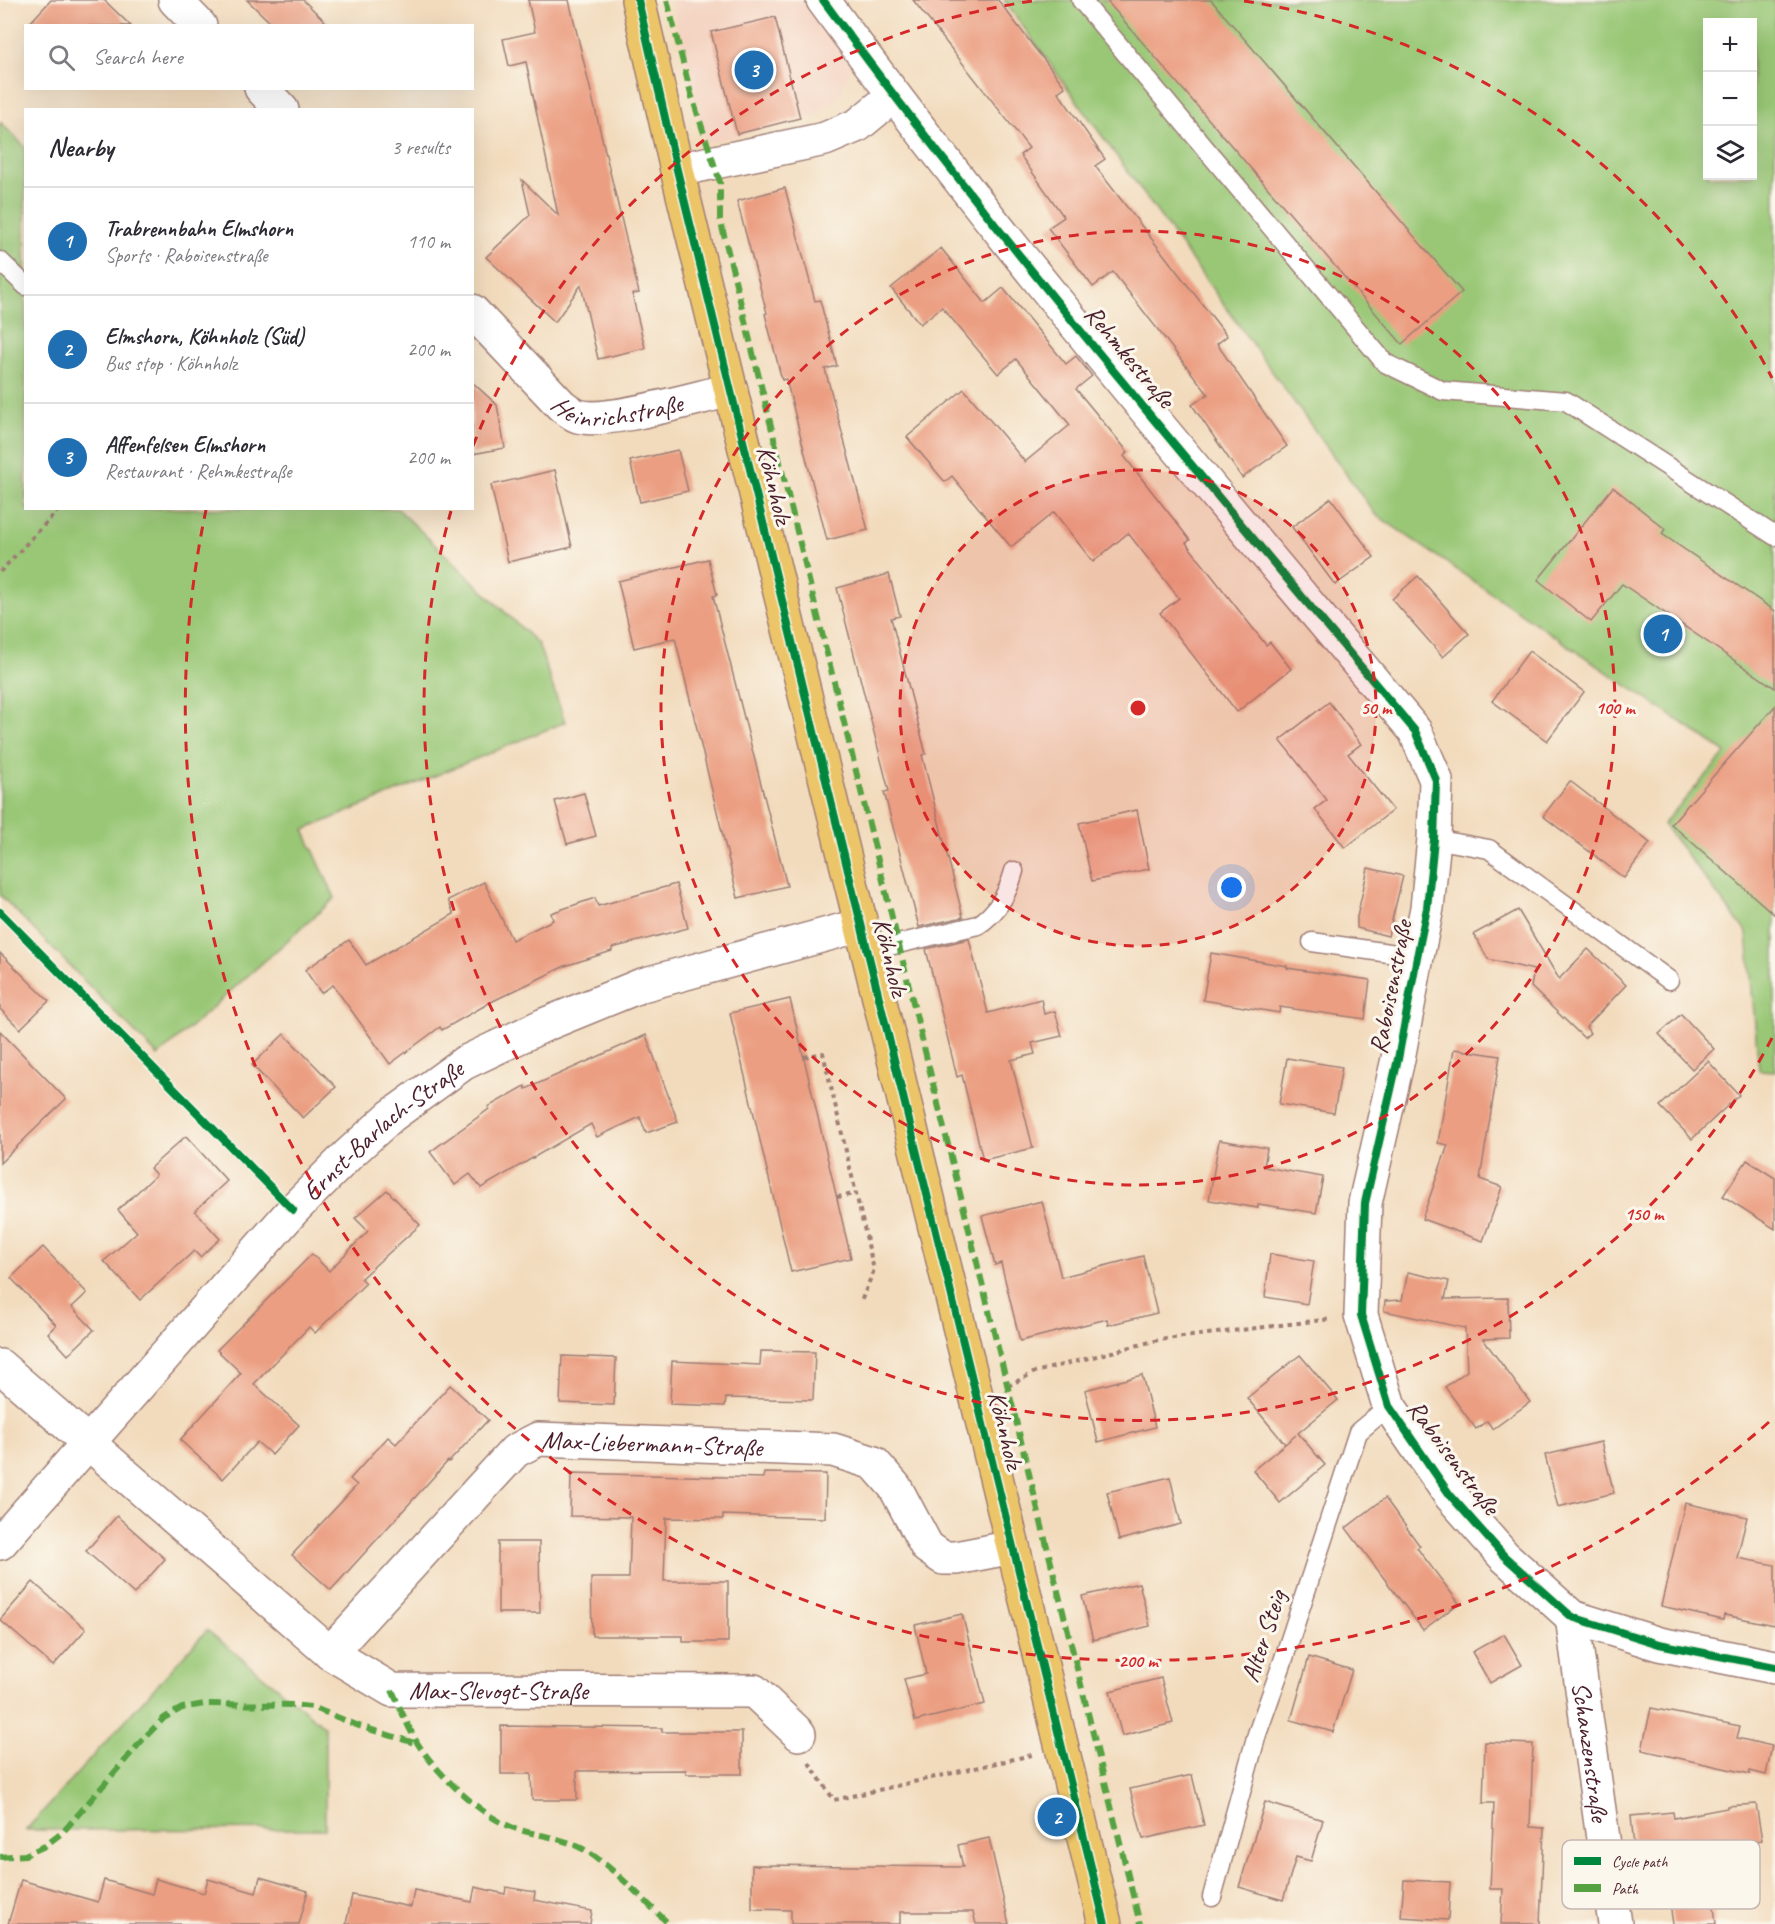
<!DOCTYPE html>
<html lang="en">
<head>
<meta charset="utf-8">
<style>
	body { margin:0; font-family:Caveat,sans-serif; background:#f7f7f7; color:#2b2b33 }
	.controls { position:absolute; right:18px; top:18px; display:grid; overflow:hidden; border-radius:0px; box-shadow:0 6px 24px #0002 }
	.controls button { width:54px; height:54px; display:grid; place-items:center; padding:0; border:0; border-bottom:2px solid #e1e1e2; background:#fff; color:#2b2b33; font:30px sans-serif }
	.you { position:absolute; left:1232px; top:888px; width:21px; height:21px; margin:-15px; border:4px solid #fff; border-radius:50%; background:#1a73e8; box-shadow:0 0 0 9px #1a73e833 }
	.badge { display:grid; place-items:center; width:39px; height:39px; border-radius:50%; background:#1f6fb2; color:#fff; font-size:20px; font-weight:700 }
	.pin { position:absolute; translate:-50% -50%; border:3px solid #fff; box-shadow:0 2px 6px #0006 }
	.list { margin:0; padding:0; list-style:none }
	h2 { display:flex; justify-content:space-between; align-items:center; height:78px; margin:0; padding:0 24px; font-size:26px }
	h2 small { font-size:20px; font-weight:400; color:#7c7c81 }
	.list li { display:grid; grid-template-columns:39px 1fr auto; gap:18px; align-items:center; box-sizing:border-box; height:108px; padding:0 24px; border-top:2px solid #e1e1e2 }
	.list b { display:block; font-size:22px; white-space:nowrap }
	.list p { margin:0; font-size:20px; white-space:nowrap; color:#7c7c81 }
	.list em { font-size:20px; font-style:normal; color:#7c7c81 }
	.icon { flex:none; width:33px; height:33px; fill:none; stroke:currentColor; stroke-width:2; stroke-linecap:round; stroke-linejoin:round }
	.map { position:relative; flex:none; width:1775px; height:1924px; overflow:hidden }
	.search { position:absolute; background:#fff; box-shadow:0 6px 24px #0002; left:24px; top:24px; width:450px; height:66px; display:flex; align-items:center; gap:15px; box-sizing:border-box; padding:0 21px; border-radius:0px; color:#7c7c81; font-size:22px }
	.panel { position:absolute; background:#fff; box-shadow:0 6px 24px #0002; left:24px; top:108px; width:450px; height:402px; border-radius:0px }
	.map>svg:first-child { display:block }
	.built { fill:#f4d3c1 }
	.green { fill:#99c776; stroke:#727350; stroke-width:1.5; fill-rule:evenodd }
	.building { fill:#eb9e81 }
	.lines { fill:none; stroke-linecap:round; stroke-linejoin:round }
	.service-casing { stroke:#9e7d74; stroke-width:21 }
	.minor-casing { stroke:#9e7d74; stroke-width:36 }
	.primary-casing { stroke:#9e7d74; stroke-width:36 }
	.path { stroke:#9e7d74; stroke-width:4; stroke-dasharray:4.5 4.5; stroke-linecap:butt }
	.service { stroke:#fff; stroke-width:18 }
	.minor { stroke:#fff; stroke-width:33 }
	.primary { stroke:#edc569; stroke-width:33 }
	.quiet { stroke:#56a243; stroke-width:6; stroke-dasharray:12 6; stroke-linecap:butt }
	.cycleway-casing { stroke:#fbf7ec; stroke-width:11 }
	.cycleway { stroke:#00873e; stroke-width:8 }
	.ring { fill:none; stroke:#d62828; stroke-width:3; stroke-dasharray:10 8 }
	.labels { text-anchor:middle; stroke-width:6; stroke-linejoin:round; paint-order:stroke }
	.street-label { font-size:26px; fill:#4a1f2b; stroke:#fbf7ec }
	.key { fill:#fbf7ec; stroke:#c6b6b2; stroke-width:1.5 }
	.key-label { font-size:16px; fill:#4a1f2b }
	.centre { fill:#d62828; stroke:#fbf7ec; stroke-width:3 }
	.ring-label { font-size:18px; text-anchor:middle; font-weight:bold; fill:#d62828; stroke:#fbf7ec; stroke-width:6; stroke-linejoin:round; paint-order:stroke }
</style>
</head>
<body>
<div class="map">
<svg width="1775" height="1924" viewBox="0 0 1775 1924">
	<rect width="100%" height="100%" fill="#fbf7ec"/>
	<filter id="ink" filterUnits="userSpaceOnUse"><feTurbulence type="fractalNoise" baseFrequency=".0167" numOctaves="2"/><feDisplacementMap in="SourceGraphic" scale="12" xChannelSelector="R" yChannelSelector="G"/><feConvolveMatrix kernelMatrix="1 2 1 2 8 2 1 2 1" color-interpolation-filters="sRGB"/></filter>
	<filter id="wash" filterUnits="userSpaceOnUse"><feTurbulence type="fractalNoise" baseFrequency=".008" numOctaves="4" result="noise"/><feDisplacementMap in="SourceGraphic" scale="24" xChannelSelector="R" yChannelSelector="G"/><feGaussianBlur stdDeviation="1.35" result="paint"/><feColorMatrix in="noise" values="0 0 0 0 0 0 0 0 0 0 0 0 0 0 0 0 0 1.4 0 .05"/><feComposite in="paint" operator="in"/></filter>
	<g filter="url(#wash)">
		<rect width="100%" height="100%" fill="#f2dbbd"/>
		<path class="built" d="M671,0H813L853,59L841,96L818,115L705,144Z"/>
		<g class="green">
			<path d="M1004,0H1775V1071L1759,1070L1747,933L1663,824L1726,753L1375,514ZM1708,22H1752V176H1708Z"/>
			<path d="M0,122L25,147L26,508L398,509L538,644L565,722L304,830L335,898L158,1056L0,895Z"/>
			<path d="M207,1630L325,1727V1829L26,1830Z"/>
		</g>
		<g id="blocks">
			<g class="building">
				<path d="M51,0H104L131,26H27Z"/>
				<path d="M247,0H303L330,26H274Z"/>
				<path d="M528,0H569L639,293L632,294L645,348L598,359L581,285L555,322L486,257L530,215L522,180L558,215L526,62L509,66L503,39L535,32Z"/>
				<path d="M913,0H998L1065,87L1058,92L1105,159L1095,166L1227,336L1217,344L1287,446L1242,478L1192,405L1208,394L1113,272L1093,287L1048,228L1064,217L1020,155L1029,148Z"/>
				<path d="M1106,0H1211L1462,292L1402,344Z"/>
				<path d="M775,17L800,118L737,134L711,32Z"/>
				<path d="M785,188L815,301L820,300L837,366L825,369L868,530L827,540L786,379L782,380L765,314L767,313L737,201Z"/>
				<path d="M941,248L985,303L1003,288L1066,364L1076,356L1092,376L1076,389L1128,452L1124,456L1190,540L1186,543L1266,645L1270,642L1291,669L1237,712L1160,613L1179,598L1128,533L1093,562L1054,512L1011,547L952,476L945,482L907,437L964,389L1025,462L1070,425L1016,359L998,374L942,307L920,324L891,288Z"/>
				<path d="M472,382L497,405L505,448L472,454Z"/>
				<path d="M678,450L688,491L640,502L630,461Z"/>
				<path d="M555,470L572,547L508,562L491,485Z"/>
				<path d="M1613,487L1665,529L1662,534L1775,611V688L1622,584L1591,622L1538,580Z"/>
				<path d="M1331,498L1374,557L1335,585L1292,527Z"/>
				<path d="M708,559L717,595L713,596L787,886L738,898L675,638L634,648L618,581Z"/>
				<path d="M889,574L900,616L891,618L926,754L922,755L963,917L919,927L884,792L889,791L837,588Z"/>
				<path d="M1418,576L1469,634L1443,657L1392,599Z"/>
				<path d="M1529,651L1584,692L1547,741L1492,701Z"/>
				<path d="M1329,702L1361,744L1348,754L1393,810L1345,848L1315,809L1327,800L1280,740Z"/>
				<path d="M1775,706V915L1671,824Z"/>
				<path d="M1570,781L1650,843L1624,878L1543,816Z"/>
				<path d="M584,793L596,836L567,844L555,801Z"/>
				<path d="M1137,810L1149,869L1092,881L1079,823Z"/>
				<path d="M1368,868L1403,876L1388,936L1357,928V917Z"/>
				<path d="M484,882L512,940L553,920L551,913L595,898L598,906L676,884L688,928L612,948V951L565,966L491,1002L442,1030L440,1027L390,1064L333,985L321,993L305,970L349,940L366,965L454,914L448,900Z"/>
				<path d="M1518,910L1559,979L1588,949L1626,985L1586,1027L1590,1033L1584,1038L1531,987L1534,970L1488,959L1474,934Z"/>
				<path d="M969,939L988,1013L1041,999L1044,1014L1055,1011L1062,1036L1032,1043L1035,1054L1011,1060L1033,1148L983,1160L962,1075L957,1077L926,949Z"/>
				<path d="M0,953L49,1001L20,1029L0,1009Z"/>
				<path d="M1211,953L1287,966V968L1370,980L1365,1019L1280,1007L1279,1013L1203,1000Z"/>
				<path d="M790,999L851,1258L791,1272L730,1013Z"/>
				<path d="M1681,1014L1714,1049L1692,1069L1659,1034Z"/>
				<path d="M0,1031L66,1099L0,1163Z"/>
				<path d="M284,1034L336,1087L303,1118L252,1065Z"/>
				<path d="M646,1035L678,1122L646,1133L640,1117L597,1137L591,1124L481,1188L470,1174L455,1185L430,1152L489,1109L488,1107L525,1086L526,1089Z"/>
				<path d="M1454,1049L1500,1056L1480,1179L1502,1187L1483,1241L1422,1219L1448,1145L1438,1143Z"/>
				<path d="M1287,1058L1342,1067L1334,1113L1279,1104Z"/>
				<path d="M1708,1061L1739,1095L1692,1139L1660,1106Z"/>
				<path d="M186,1136L227,1181L195,1211L220,1239L200,1257L194,1251L140,1300L104,1261L137,1232L118,1210L156,1175L150,1168Z"/>
				<path d="M1219,1140L1267,1148L1264,1167L1323,1177L1316,1213L1258,1204V1208L1209,1200Z"/>
				<path d="M1747,1160L1775,1178V1229L1723,1196Z"/>
				<path d="M387,1190L420,1225L361,1278L366,1283L315,1333L309,1327L254,1384L299,1425L272,1455L257,1442L223,1479L180,1440L241,1373L217,1350L312,1254L329,1271L368,1231L355,1218Z"/>
				<path d="M1042,1201L1061,1277L1143,1256L1157,1313L1108,1325L1107,1319L1020,1341L1001,1263L995,1265L982,1216Z"/>
				<path d="M43,1247L87,1293L72,1307L94,1330L68,1355L48,1333L56,1325L11,1278Z"/>
				<path d="M1270,1254L1314,1261L1307,1304L1265,1297Z"/>
				<path d="M1408,1272L1449,1281L1445,1299L1508,1298L1509,1338L1483,1339L1530,1402L1493,1429L1487,1421L1476,1429L1445,1387L1467,1371L1465,1328L1384,1311L1385,1301L1402,1300Z"/>
				<path d="M761,1351L815,1352L813,1400L726,1398L725,1406L670,1404L672,1361L760,1365Z"/>
				<path d="M1300,1355L1338,1400L1298,1433L1325,1465L1280,1503L1253,1470L1296,1435L1285,1444L1247,1398Z"/>
				<path d="M562,1356L616,1358L614,1405L560,1403Z"/>
				<path d="M1142,1375L1155,1427L1098,1442L1085,1390Z"/>
				<path d="M450,1385L488,1420L449,1462L448,1461L331,1590L292,1555L357,1485L350,1479L388,1437L396,1444Z"/>
				<path d="M1601,1442L1614,1493L1558,1507L1545,1455Z"/>
				<path d="M571,1473L763,1478L764,1473L826,1474L825,1518L723,1515V1519L666,1518L664,1581H728V1642H683V1636H592L591,1578H629L631,1517L570,1516Z"/>
				<path d="M1170,1477L1181,1524L1119,1540L1107,1492Z"/>
				<path d="M1385,1498L1420,1546L1417,1548L1459,1603L1423,1630L1346,1528Z"/>
				<path d="M1685,1503L1747,1517L1737,1558L1775,1565V1625L1724,1615L1723,1620L1661,1606Z"/>
				<path d="M117,1516L165,1559L134,1594L86,1551Z"/>
				<path d="M498,1542H539L540,1613H498Z"/>
				<path d="M33,1582L86,1629L53,1666L0,1620Z"/>
				<path d="M1139,1583L1150,1626L1093,1640L1082,1596Z"/>
				<path d="M962,1614L985,1704L915,1721L904,1679L926,1674L915,1625Z"/>
				<path d="M1504,1634L1522,1665L1490,1683L1472,1652Z"/>
				<path d="M1309,1657L1352,1670L1333,1732L1291,1720Z"/>
				<path d="M1161,1678L1173,1723L1122,1736L1110,1691Z"/>
				<path d="M1651,1708L1740,1726L1737,1738L1772,1746L1766,1775L1750,1771V1774L1642,1750Z"/>
				<path d="M501,1726L662,1728V1732H742V1774H686V1770L577,1771V1800H532L531,1774H501Z"/>
				<path d="M1485,1742L1533,1744L1530,1827L1544,1828L1540,1924H1501L1503,1889H1490L1494,1803H1483Z"/>
				<path d="M1192,1775L1204,1825L1143,1839L1130,1789Z"/>
				<path d="M1265,1802L1323,1820L1311,1861L1296,1857L1283,1900L1239,1887Z"/>
				<path d="M1756,1804L1762,1840L1748,1842L1753,1894L1713,1898L1716,1924H1673L1667,1885L1638,1888L1631,1816L1673,1812L1674,1818L1727,1808V1806Z"/>
				<path d="M989,1838L1009,1924H976L973,1912H900V1924H791V1910L752,1909V1865L963,1867L958,1845Z"/>
				<path d="M260,1877L308,1891L299,1924H8L21,1880L98,1902L104,1880L152,1894L156,1879L204,1893L208,1879L256,1893Z"/>
				<path d="M1404,1880L1450,1882L1448,1920L1401,1917Z"/>
				<path d="M475,1887L505,1894L506,1887L535,1892L534,1900L592,1911L590,1924H346L352,1895L411,1907L414,1890L472,1902Z"/>
			</g>
		</g>
	</g>
	<g filter="url(#ink)">
		<use href="#blocks" fill-opacity="0" stroke="#9e7d74" stroke-width="1.5"/>
		<g class="lines">
			<g class="service-casing">
				<g id="service">
					<path d="M1081,0L1385,363L1443,391L1566,401L1775,536"/>
					<path d="M0,261L26,286"/>
					<path d="M1434,839L1489,849L1669,980"/>
					<path d="M1312,942L1417,957"/>
					<path d="M868,951L978,925C997,913 1008,893 1014,871"/>
					<path d="M1212,1897L1257,1734L1282,1664L1358,1432L1389,1406"/>
				</g>
			</g>
			<g class="minor-casing">
				<g id="minor">
					<path d="M175,0L200,26"/>
					<path d="M823,0C1008,253 1214,491 1415,731L1436,780L1434,839L1427,908L1417,957L1398,1059L1365,1203L1361,1315L1389,1406L1450,1495L1504,1556L1572,1617L1659,1644L1775,1667"/>
					<path d="M261,88L282,110"/>
					<path d="M677,170L825,139L858,125L893,96"/>
					<path id="s1" d="M472,311L562,406C567,409 573,415 578,416C605,425 698,397 731,390"/>
					<path id="s2" d="M0,1366L330,1653L392,1690L754,1691L799,1734"/>
					<path id="s3" d="M0,1543L293,1210L349,1154L391,1116L464,1063L544,1025L642,985L861,925"/>
					<path id="s4" d="M1572,1617L1615,1924"/>
					<path id="s5" d="M330,1653L515,1451L538,1439L833,1450L874,1463L895,1487L927,1547L943,1558H956L1013,1547"/>
				</g>
			</g>
			<g class="primary-casing">
				<path id="primary" d="M638,0L677,170L1105,1924"/>
			</g>
			<g class="path">
				<path d="M0,572L60,508"/>
				<path d="M804,1057L823,1053L874,1270L860,1304"/>
				<path d="M837,1197L855,1194"/>
				<path d="M1008,1386L1035,1372L1158,1340L1331,1319"/>
				<path d="M809,1763L834,1800L1032,1755"/>
			</g>
			<use href="#service" class="service"/>
			<use href="#minor" class="minor"/>
			<use href="#primary" class="primary"/>
			<g class="quiet">
				<path d="M667,0L691,94L720,182V219L1140,1924"/>
				<path d="M392,1690C400,1708 408,1727 418,1744C435,1771 479,1814 509,1826C531,1835 557,1836 579,1847C608,1861 644,1901 669,1924"/>
				<path d="M0,1857L25,1855L45,1846L63,1832L145,1737L164,1718L182,1708L204,1704L293,1705L312,1707L359,1726L418,1744"/>
			</g>
			<g class="cycleway-casing">
				<g id="cycleway">
					<path d="M638,0L677,170L1105,1924"/>
					<path d="M823,0C1008,253 1214,491 1415,731L1436,780L1434,839L1427,908L1417,957L1398,1059L1365,1203L1361,1315L1389,1406L1450,1495L1504,1556L1572,1617L1659,1644L1775,1667"/>
					<path d="M0,912L293,1210"/>
				</g>
			</g>
			<use href="#cycleway" class="cycleway"/>
		</g>
	</g>
	<circle cx="1138" cy="708" r="238" fill="#d62828" fill-opacity=".12"/>
	<g class="ring">
		<circle cx="1138" cy="708" r="238"/>
		<circle cx="1138" cy="708" r="477"/>
		<path d="M1772 1038A715 715 0 0 1 451 511M473 446A715 715 0 0 1 1032 1M1244 1A715 715 0 0 1 1772 378"/>
		<path d="M1769 1422A953 953 0 0 1 206 510"/>
	</g>
	<g class="labels">
		<g class="street-label">
			<text transform="translate(1130 356) rotate(50)" y="9">Rehmkestraße</text>
			<text dy="9" stroke="none"><textPath href="#s1" startOffset="189">Heinrichstraße</textPath></text>
			<text transform="translate(775 485) rotate(76)" y="9">Köhnholz</text>
			<text transform="translate(891 957) rotate(76)" y="9">Köhnholz</text>
			<text transform="translate(1390 987) rotate(-79)" y="9">Raboisenstraße</text>
			<text dy="9" stroke="none"><textPath href="#s3" startOffset="564">Ernst-Barlach-Straße</textPath></text>
			<text transform="translate(1006 1430) rotate(76)" y="9">Köhnholz</text>
			<text dy="9" stroke="none"><textPath href="#s5" startOffset="414">Max-Liebermann-Straße</textPath></text>
			<text transform="translate(1454 1457) rotate(53)" y="9">Raboisenstraße</text>
			<text transform="translate(1263 1636) rotate(-72)" y="9">Alter Steig</text>
			<text dy="9" stroke="none"><textPath href="#s2" startOffset="616">Max-Slevogt-Straße</textPath></text>
			<text dy="9" stroke="none"><textPath href="#s4" startOffset="136">Schanzenstraße</textPath></text>
		</g>
	</g>
	<rect x="1562" y="1840" width="198" height="69" rx="9" class="key"/>
	<rect x="1574" y="1857" width="27" height="8" fill="#00873e"/>
	<rect x="1574" y="1884" width="27" height="8" fill="#56a243"/>
	<g class="key-label">
		<text x="1612" y="1867">Cycle path</text>
		<text x="1612" y="1894">Path</text>
	</g>
	<circle cx="1138" cy="708" r="9" class="centre"/>
	<g class="ring-label">
		<text x="1376" y="714">50 m</text>
		<text x="1615" y="714">100 m</text>
		<text x="1644" y="1220">150 m</text>
		<text x="1138" y="1667">200 m</text>
	</g>
</svg>
<div class="controls">
<button>+</button>
<button>−</button>
<button><svg class="icon" aria-label="layers" viewBox="0 0 24 24"><path d="M12 4l9 5-9 5-9-5zM3 14l9 5 9-5"/></svg></button>
</div>
<div class="you"></div>
<div class="pin badge" style="left:1663px;top:634px">1</div>
<div class="pin badge" style="left:1057px;top:1817px">2</div>
<div class="pin badge" style="left:754px;top:70px">3</div>
<div class="search"><svg class="icon" aria-label="search" viewBox="0 0 24 24"><circle cx="10" cy="10" r="6"/><path d="M15 15l6 6"/></svg>Search here</div>
<section class="panel">
<h2>Nearby<small>3 results</small></h2>
<ul class="list">
<li><span class="badge">1</span><div><b>Trabrennbahn Elmshorn</b><p>Sports · Raboisenstraße</p></div><em>110 m</em></li>
<li><span class="badge">2</span><div><b>Elmshorn, Köhnholz (Süd)</b><p>Bus stop · Köhnholz</p></div><em>200 m</em></li>
<li><span class="badge">3</span><div><b>Affenfelsen Elmshorn</b><p>Restaurant · Rehmkestraße</p></div><em>200 m</em></li>
</ul>
</section>
</div>
</body>
</html>
